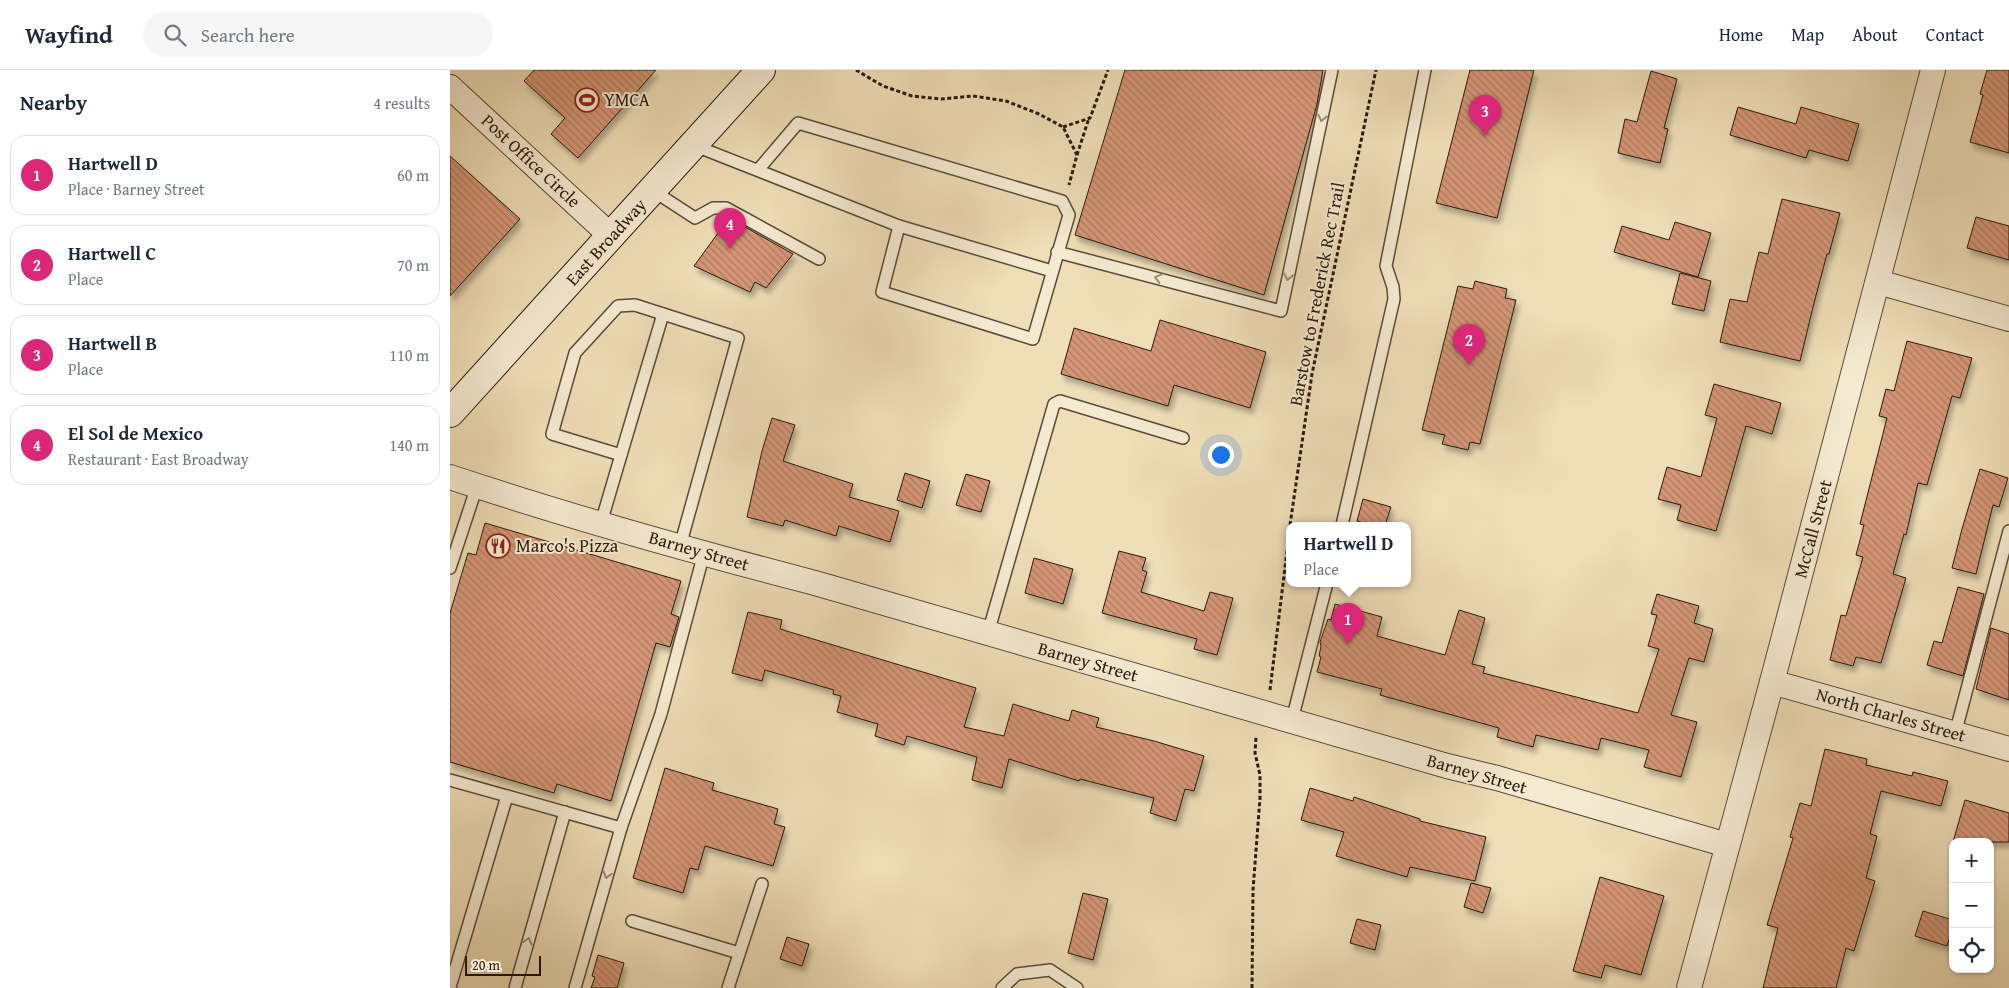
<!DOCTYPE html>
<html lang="en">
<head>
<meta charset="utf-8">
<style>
	body { margin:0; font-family:"Gentium Book Plus",serif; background:#f6f6f7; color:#1f2937 }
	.controls { position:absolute; right:15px; bottom:15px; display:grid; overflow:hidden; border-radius:10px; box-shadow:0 1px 4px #0004 }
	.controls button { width:45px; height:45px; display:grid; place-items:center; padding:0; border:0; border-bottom:1px solid #e0e1e3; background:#fff; color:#1f2937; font:25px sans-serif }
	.scale { position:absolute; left:15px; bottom:12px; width:76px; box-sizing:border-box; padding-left:5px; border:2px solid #291a0a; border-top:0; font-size:14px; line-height:18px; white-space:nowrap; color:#291a0a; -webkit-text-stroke:4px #f5ead1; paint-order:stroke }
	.you { position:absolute; left:770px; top:384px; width:18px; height:18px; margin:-12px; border:4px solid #fff; border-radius:50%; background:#1a73e8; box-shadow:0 0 0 8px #1a73e833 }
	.badge { display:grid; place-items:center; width:32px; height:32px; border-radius:50%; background:#db2777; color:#fff; font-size:16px; font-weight:700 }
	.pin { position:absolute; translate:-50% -41px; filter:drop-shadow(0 1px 2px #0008) }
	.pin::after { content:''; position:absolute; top:26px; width:18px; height:15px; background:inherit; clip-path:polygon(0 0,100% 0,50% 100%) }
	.popup { position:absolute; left:836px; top:452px; width:125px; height:65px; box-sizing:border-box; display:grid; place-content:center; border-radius:10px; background:#fff; filter:drop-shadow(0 1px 4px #0005); font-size:16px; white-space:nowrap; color:#747a83 }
	.popup b { font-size:19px; color:#1f2937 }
	.popup::after { content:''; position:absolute; left:50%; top:100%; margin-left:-10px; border:10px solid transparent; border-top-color:#fff }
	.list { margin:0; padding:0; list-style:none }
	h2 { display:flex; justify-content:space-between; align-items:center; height:65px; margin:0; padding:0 20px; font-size:21px }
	h2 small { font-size:16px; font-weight:400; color:#747a83 }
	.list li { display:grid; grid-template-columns:32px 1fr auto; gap:15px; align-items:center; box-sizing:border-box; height:80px; margin:0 10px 10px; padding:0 10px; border:1px solid #e0e1e3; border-radius:15px }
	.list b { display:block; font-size:19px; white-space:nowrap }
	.list p { margin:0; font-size:16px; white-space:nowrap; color:#747a83 }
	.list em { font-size:16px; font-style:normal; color:#747a83 }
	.icon { flex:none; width:28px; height:28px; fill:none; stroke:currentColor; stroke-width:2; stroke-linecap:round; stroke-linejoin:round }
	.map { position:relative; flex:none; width:1559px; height:918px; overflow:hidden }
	header { display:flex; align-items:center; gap:30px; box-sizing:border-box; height:70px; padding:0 25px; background:#fff; border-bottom:1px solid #e0e1e3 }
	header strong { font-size:24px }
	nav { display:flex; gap:28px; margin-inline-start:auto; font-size:18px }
	.search { width:350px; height:45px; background:#f6f6f7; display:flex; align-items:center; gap:12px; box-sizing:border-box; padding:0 18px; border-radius:28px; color:#747a83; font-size:19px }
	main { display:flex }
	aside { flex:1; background:#fff }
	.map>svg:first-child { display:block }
	.building { fill:url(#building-back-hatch); stroke:#291a0a; filter:url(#shadow) }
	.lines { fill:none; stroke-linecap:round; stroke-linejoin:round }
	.lane-casing { stroke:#5a4b36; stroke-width:14 }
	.street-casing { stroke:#5a4b36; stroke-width:26 }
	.secondary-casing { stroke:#291a0a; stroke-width:30 }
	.path { stroke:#291a0a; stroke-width:3; stroke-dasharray:4 2.5; stroke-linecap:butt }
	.lane { stroke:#f5ead1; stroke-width:11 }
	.street { stroke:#f5ead1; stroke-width:24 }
	.secondary { stroke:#f5ead1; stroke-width:28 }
	.oneway { stroke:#998c77 }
	.labels { text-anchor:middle; stroke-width:4; stroke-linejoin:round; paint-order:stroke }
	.poi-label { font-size:18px; fill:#291a0a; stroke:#f5ead1; text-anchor:start }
	.street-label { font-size:18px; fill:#291a0a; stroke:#f5ead1 }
</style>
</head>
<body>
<header>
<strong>Wayfind</strong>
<div class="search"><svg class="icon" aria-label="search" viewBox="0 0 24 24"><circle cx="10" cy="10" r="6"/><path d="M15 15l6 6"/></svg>Search here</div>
<nav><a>Home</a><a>Map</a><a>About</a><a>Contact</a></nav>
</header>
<main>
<aside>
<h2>Nearby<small>4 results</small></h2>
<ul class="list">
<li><span class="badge">1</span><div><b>Hartwell D</b><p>Place · Barney Street</p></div><em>60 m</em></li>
<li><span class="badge">2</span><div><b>Hartwell C</b><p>Place</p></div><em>70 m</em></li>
<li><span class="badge">3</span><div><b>Hartwell B</b><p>Place</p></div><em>110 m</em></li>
<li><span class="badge">4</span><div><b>El Sol de Mexico</b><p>Restaurant · East Broadway</p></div><em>140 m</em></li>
</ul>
</aside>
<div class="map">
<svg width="1559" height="918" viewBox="0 0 1559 918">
	<defs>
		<pattern id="building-back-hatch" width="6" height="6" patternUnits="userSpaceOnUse" patternTransform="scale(1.25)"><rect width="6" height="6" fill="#d59677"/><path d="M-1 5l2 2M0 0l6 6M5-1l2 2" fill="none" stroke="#ad7a60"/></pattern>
		<filter id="shadow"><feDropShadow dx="3" dy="5.5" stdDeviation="2.5" flood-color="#0004"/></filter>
	</defs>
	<rect width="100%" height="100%" fill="#efdeb8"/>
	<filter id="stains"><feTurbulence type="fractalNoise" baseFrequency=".004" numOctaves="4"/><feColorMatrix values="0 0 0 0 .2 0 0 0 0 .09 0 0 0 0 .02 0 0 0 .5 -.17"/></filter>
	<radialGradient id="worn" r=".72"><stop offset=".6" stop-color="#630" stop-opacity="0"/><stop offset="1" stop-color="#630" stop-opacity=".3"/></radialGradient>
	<g class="building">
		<path d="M84,0H206L128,88L101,64L115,48L74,11Z"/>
		<path d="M675,0H873L867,34L814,225L625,165Z"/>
		<path d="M1020,0H1084L1047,148L986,133Z"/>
		<path d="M1537,0H1559V83L1520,72L1533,25L1530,24Z"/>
		<path d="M1201,1L1227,9L1214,58L1218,59L1210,93L1168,83L1175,49L1187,52Z"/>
		<path d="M1288,37L1346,54L1351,37L1409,54L1398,91L1359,80L1356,88L1280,65Z"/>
		<path d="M0,86L70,149L0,226Z"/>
		<path d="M1332,129L1390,143L1379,184H1377L1363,237L1350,291L1270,272L1280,229L1297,232L1309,182L1318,184Z"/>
		<path d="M1526,147L1559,156V190L1517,178Z"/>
		<path d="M279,148L343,184L316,218L305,212L300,222L244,196Z"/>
		<path d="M1225,152L1261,163L1248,207L1164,182L1172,156L1219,170Z"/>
		<path d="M1230,203L1261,211L1254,241L1222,234Z"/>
		<path d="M1025,211L1057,219L1055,228L1066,230L1030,374L1020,372L1018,380L992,374L995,365L972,360L1008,216L1023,219Z"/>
		<path d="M710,250L816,282L800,338L724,315L718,336L611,304L624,258L701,281Z"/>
		<path d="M1457,271L1522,288L1510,328L1502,326L1477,415L1468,413L1456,465L1454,464L1443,504L1456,508L1431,593L1406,587L1403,596L1380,590L1391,545L1396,546L1413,487L1406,485L1414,455L1410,454L1437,348L1429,346L1436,319L1444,321Z"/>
		<path d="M1264,314L1331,333L1322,364L1296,356L1266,461L1227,450L1231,435L1208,429L1217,397L1251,407L1267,348L1255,345Z"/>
		<path d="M322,348L345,355L333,391L403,414L399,427L449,441L440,472L389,456L386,466L335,450L333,456L297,447L312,381Z"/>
		<path d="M1530,399L1558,408L1549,437L1543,435L1526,504L1502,498L1512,459Z"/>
		<path d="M455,403L480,411L472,438L447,430Z"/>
		<path d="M516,404L540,411L531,442L506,435Z"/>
		<path d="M913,429L941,437L935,455H920L907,451Z"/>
		<path d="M35,453L231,511L221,544L229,547L220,577L206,573L161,731L107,714L104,723L0,692V543L18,483L26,485Z"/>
		<path d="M669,481L696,488L692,500L697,502L691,522L754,541L760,522L783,528L767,585L744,579L747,569L652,543Z"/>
		<path d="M584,488L623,499L613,534L575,523Z"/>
		<path d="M1508,517L1534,524L1513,606L1477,595L1484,571L1492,573Z"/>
		<path d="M1207,524L1249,536L1244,553L1263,559L1254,592L1239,588L1221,645L1247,652L1231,707L1194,697L1199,680L1151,668L1148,680L1086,665L1083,677L1047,667L1049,658L930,625L932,619L867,602L871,587L869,586L871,576L870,572L878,549L881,550L885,534L932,547L927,566L995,585L1009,540L1035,548L1022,594L1035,597L1033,603L1188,643L1209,579L1198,576L1207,545L1201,544Z"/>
		<path d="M298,542L332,550L330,559L526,618L514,657L554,666L563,634L619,651L622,640L649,648L646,657L704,671L754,686L744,721L735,719L726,751L700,743L704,728L630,709L629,711L559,689L552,718L522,710L527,687L457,666L454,675L425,666L428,654L387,642L391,626L383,624L384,620L315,600L312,611L282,603Z"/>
		<path d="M1541,558L1559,564V630L1526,619Z"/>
		<path d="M1375,679L1417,689L1416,695L1462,706L1463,702L1498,711L1491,736L1431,721L1420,764L1427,766L1416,808L1425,811L1404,881L1396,878L1386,918H1313L1328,858L1317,855L1343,768L1340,767L1350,733L1361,736Z"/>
		<path d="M215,698L264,713L262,720L328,739L324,754L335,757L323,796L255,776L248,800L240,798L233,823L183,808Z"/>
		<path d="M860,718L903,731L904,727L970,749V751L1036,767L1025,811L960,797L957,807L886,786L894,762L851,750Z"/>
		<path d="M1515,730L1559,743V772H1503Z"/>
		<path d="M1150,807L1214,826L1191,905L1155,895L1151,908L1123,901Z"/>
		<path d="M1021,813L1041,818L1033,843L1014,837Z"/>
		<path d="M633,823L658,829L643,890L618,883Z"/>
		<path d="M1473,841L1503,850V857L1497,876L1465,866Z"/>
		<path d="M907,849L931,855L925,880L900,873Z"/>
		<path d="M337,867L359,874L352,896L330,889Z"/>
		<path d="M148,885L174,893L167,918H141L145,907L142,906Z"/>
	</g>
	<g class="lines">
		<g class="lane-casing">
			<g id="lane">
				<path d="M243,75L449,156L432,222L583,269L619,145L612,131L348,53L308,100"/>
				<path d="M202,120L245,148L263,138H276L369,189"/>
				<path d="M449,156L602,201"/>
				<path d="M607,182L831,241L882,0"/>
				<path d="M171,385L213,244"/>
				<path d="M151,453L171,385L102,364L125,283L168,236L185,235L288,268L230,476"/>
				<path d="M892,455L944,229L943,217L936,196L975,0"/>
				<path d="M0,498L27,416"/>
				<path d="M538,563L604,334L610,331L733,368"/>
				<path d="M842,650L877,513"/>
				<path d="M1505,664L1559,461"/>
				<path d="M0,710L171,758"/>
				<path d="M182,851L289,883"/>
				<path d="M0,917L57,726"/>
				<path d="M65,918L115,742"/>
				<path d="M125,918L171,758L211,644L254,483"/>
				<path d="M278,918L312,814"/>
				<path d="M552,918L567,904L600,900L627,918"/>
			</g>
		</g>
		<g class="street-casing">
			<g id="street">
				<path d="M0,17L161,166"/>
				<path d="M1428,212L1559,249"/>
				<path d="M0,407C120,447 242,481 365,513L997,696L1047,708L1277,775"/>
				<path d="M1322,612L1559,679"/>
				<path d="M1239,918L1322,612L1483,0"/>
			</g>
		</g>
		<g class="secondary-casing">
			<path id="secondary" d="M0,343L311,0"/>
		</g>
		<g class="path">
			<path d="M406,0L433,16L462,26L491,29L523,26L556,31L589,44L613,57L627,85L619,115"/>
			<path d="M613,57L640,48L658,0"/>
			<path d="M627,85L639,48"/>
			<path d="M840,455L862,304L926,0"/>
			<path d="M820,620L839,465"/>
			<path d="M802,918L803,820L810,728V705L805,683L806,667"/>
		</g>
		<use href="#lane" class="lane"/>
		<use href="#street" class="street"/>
		<use href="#secondary" class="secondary"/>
	</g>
	<defs><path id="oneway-chevron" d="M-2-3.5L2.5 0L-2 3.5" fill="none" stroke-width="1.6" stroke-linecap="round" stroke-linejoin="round" transform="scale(1.25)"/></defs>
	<g class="oneway">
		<use href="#oneway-chevron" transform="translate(872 48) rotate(102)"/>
		<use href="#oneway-chevron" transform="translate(838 207) rotate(102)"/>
		<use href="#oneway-chevron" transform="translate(708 208) rotate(-165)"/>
		<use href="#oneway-chevron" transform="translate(157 805) rotate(106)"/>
		<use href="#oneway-chevron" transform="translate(78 871) rotate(-74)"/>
	</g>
	<defs>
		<g id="stadium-ring" transform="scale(1.25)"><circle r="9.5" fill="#f5ead1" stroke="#8f2418" stroke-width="1.5"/><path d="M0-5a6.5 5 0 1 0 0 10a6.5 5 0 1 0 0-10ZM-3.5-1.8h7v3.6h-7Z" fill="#8f2418"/></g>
		<g id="restaurant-ring" transform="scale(1.25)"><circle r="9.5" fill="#f5ead1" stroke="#8f2418" stroke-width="1.5"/><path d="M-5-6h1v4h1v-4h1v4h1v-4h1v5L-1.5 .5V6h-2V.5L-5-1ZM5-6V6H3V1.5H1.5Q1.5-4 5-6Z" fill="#8f2418"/></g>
	</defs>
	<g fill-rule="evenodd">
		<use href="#stadium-ring" x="137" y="30"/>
		<use href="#restaurant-ring" x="48" y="476"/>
	</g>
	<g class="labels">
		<g class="poi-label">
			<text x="154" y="36">YMCA</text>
			<text x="66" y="482">Marco's Pizza</text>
		</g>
		<g class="street-label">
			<text transform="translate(81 91) rotate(43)" y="6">Post Office Circle</text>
			<text transform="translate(156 172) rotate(-48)" y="6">East Broadway</text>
			<text transform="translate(867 224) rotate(-79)" y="6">Barstow to Frederick Rec Trail</text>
			<text transform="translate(1363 459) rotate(-75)" y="6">McCall Street</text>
			<text transform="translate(249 481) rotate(16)" y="6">Barney Street</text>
			<text transform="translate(638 592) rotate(16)" y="6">Barney Street</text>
			<text transform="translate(1441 645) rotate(16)" y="6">North Charles Street</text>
			<text transform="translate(1027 704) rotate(16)" y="6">Barney Street</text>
		</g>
	</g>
	<rect width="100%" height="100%" filter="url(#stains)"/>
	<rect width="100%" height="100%" fill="url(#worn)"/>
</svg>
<div class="controls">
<button>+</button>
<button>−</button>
<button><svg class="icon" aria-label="locate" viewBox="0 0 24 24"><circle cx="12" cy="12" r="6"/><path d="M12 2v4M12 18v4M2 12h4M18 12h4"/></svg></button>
</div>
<div class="scale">20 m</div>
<div class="you"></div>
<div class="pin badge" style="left:898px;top:574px">1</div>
<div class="popup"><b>Hartwell D</b>Place</div>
<div class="pin badge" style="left:1019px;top:295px">2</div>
<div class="pin badge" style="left:1035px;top:66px">3</div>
<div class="pin badge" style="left:280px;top:179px">4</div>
</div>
</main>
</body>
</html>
